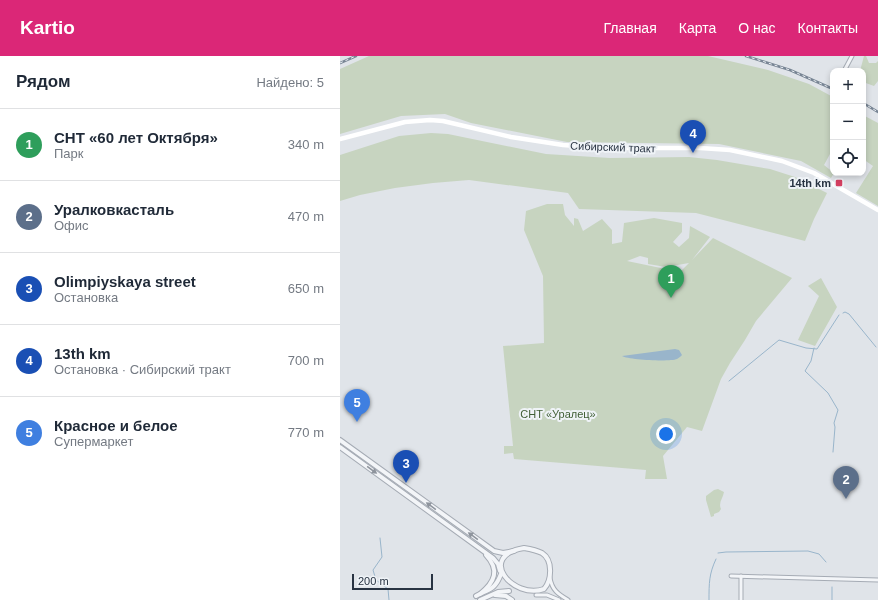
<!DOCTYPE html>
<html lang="ru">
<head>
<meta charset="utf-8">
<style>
	body { margin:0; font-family:Arial,sans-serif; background:#f2f2f3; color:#1f2937 }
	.controls { position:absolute; right:12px; top:12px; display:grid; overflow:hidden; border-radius:8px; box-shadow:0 2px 6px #0003 }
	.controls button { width:36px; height:36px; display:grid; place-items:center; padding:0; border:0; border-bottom:1px solid #e0e1e3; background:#fff; color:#1f2937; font:20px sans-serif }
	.scale { position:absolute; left:12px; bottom:10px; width:81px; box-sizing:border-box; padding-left:4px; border:2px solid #283342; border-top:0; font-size:11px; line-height:14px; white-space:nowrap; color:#283342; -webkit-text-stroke:3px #eff3f7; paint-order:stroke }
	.you { position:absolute; left:326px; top:378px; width:14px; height:14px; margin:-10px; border:3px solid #fff; border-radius:50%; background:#1a73e8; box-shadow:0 0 0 6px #1a73e833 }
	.badge { display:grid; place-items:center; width:26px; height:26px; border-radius:50%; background:#db2777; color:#fff; font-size:13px; font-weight:700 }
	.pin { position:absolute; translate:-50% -33px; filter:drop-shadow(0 1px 2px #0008) }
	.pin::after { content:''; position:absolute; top:21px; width:14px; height:12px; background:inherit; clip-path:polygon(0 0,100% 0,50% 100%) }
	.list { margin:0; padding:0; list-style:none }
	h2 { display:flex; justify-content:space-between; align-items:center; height:52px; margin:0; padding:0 16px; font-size:17px }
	h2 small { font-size:13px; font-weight:400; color:#747a83 }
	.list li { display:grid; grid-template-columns:26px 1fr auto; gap:12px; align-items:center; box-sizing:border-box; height:72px; padding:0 16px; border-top:1px solid #e0e1e3 }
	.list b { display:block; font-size:15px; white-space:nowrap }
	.list p { margin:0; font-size:13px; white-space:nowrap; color:#747a83 }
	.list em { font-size:13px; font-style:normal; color:#747a83 }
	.icon { flex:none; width:22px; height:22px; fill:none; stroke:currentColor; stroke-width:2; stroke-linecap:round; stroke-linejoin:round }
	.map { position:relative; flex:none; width:538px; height:544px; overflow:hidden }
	header { display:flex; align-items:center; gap:24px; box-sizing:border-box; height:56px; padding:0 20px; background:#db2777; color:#fff }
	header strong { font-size:19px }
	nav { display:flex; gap:22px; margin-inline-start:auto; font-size:14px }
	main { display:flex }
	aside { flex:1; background:#fff }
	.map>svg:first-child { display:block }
	.green { fill:#c7d4c0; fill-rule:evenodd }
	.water { fill:#99b5cb }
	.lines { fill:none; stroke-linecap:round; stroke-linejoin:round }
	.stream { stroke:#99b5cb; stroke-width:1 }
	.minor-casing { stroke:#a5abb4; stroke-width:5 }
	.tertiary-casing { stroke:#a5abb4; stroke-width:6 }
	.minor { stroke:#f3f5f8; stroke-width:3 }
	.tertiary { stroke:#f3f5f8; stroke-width:4 }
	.secondary { stroke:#fff; stroke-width:4.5 }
	.rail-casing { stroke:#788594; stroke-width:2.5 }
	.rail { stroke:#eff3f7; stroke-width:1; stroke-dasharray:3; stroke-linecap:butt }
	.oneway { fill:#8e949d }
	.poi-dot { fill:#d43f60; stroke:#eff3f7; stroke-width:1.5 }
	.labels { text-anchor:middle; stroke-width:4; stroke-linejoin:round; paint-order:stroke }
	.street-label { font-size:11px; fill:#283342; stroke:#eff3f7 }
	.poi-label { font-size:11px; font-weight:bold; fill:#283342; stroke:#eff3f7; text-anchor:end }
	.park-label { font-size:11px; fill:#3f5e34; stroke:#eff3f7 }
</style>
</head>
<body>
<header>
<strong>Kartio</strong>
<nav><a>Главная</a><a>Карта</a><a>О нас</a><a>Контакты</a></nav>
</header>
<main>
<aside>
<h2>Рядом<small>Найдено: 5</small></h2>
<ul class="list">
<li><span class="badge" style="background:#2e9e5b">1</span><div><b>СНТ «60 лет Октября»</b><p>Парк</p></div><em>340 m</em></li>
<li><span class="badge" style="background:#5c6f8a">2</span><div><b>Уралковкасталь</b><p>Офис</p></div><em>470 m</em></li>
<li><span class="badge" style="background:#1a4fb4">3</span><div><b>Olimpiyskaya street</b><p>Остановка</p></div><em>650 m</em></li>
<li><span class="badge" style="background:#1a4fb4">4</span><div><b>13th km</b><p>Остановка · Сибирский тракт</p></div><em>700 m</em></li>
<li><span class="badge" style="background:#3f7fe0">5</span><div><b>Красное и белое</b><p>Супермаркет</p></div><em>770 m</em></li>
</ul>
</aside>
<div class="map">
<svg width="538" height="544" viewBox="0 0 538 544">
	<rect width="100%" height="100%" fill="#e0e4e9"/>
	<g class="green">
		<path d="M29,0H368L428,14L469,28L493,41V100L490,98L484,109L494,117L491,122L461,105L379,88L227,86L131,67L105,58L61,60L0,78V13Z"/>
		<path d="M524,0H526L529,7H536L538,5V25L534,30L523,26V15H520Z"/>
		<path d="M523,59L538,67V150L516,137L533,110L523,103Z"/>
		<path d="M91,77L108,78L206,98L270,102L349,101L377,104L430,113L455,121L487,137L474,163L465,185L356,157L239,153L228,137L129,124L93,127L55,132L20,139L0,145V99L59,80Z"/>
		<path d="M207,148H223L225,159L234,170V162L238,163L243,175L262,163L272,174V188L282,186L284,167L314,162L342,167V176L333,186L339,191L349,182L350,170L370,181L352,204L373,182L452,222L416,265L405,284L390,307L381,323L362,375L347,371L323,400L327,423H305L306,414L174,403L173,397L164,398V390H173L163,290L204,287L203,220L184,174L186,155ZM300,200L308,202V208L326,211L349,207L340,216L287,205Z"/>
		<path d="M481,222L497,251L475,290L458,284L479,240L468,230Z"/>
		<path d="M378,433L384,436C383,442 378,447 381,453L379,456L374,458V460L371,461L366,444V440L374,434Z"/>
	</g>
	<path class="water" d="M335,293L339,294L342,299C341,300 339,302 337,303C330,306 289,304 282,300Z"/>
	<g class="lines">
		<g class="stream">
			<path d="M503,257L505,256L509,258L536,291"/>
			<path d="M474,292L471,305L465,315L488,337L498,354L494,367L495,371L493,396"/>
			<path d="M389,325L439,284L466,292L477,293L499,259"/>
			<path d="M40,482L42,501L33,514L36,524L48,533L49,544"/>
			<path d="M378,497L386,496L468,495L479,498L486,506"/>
			<path d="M369,544C369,527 369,518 376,503"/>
			<path d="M492,544V531"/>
		</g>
		<g class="minor-casing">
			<g id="minor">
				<path d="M504,15L512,0"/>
				<path d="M391,520L538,524"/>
				<path d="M210,522C212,534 218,538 228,544"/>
				<path d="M196,539H207L219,544"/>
				<path d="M401,544V520"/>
			</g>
		</g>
		<g class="tertiary-casing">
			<g id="tertiary">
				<path d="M0,384L154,495L163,497L174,495"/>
				<path d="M0,391L153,502L158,508L160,515"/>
				<path d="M184,492C190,493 196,494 202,497C213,504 212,524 204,533C173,544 136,500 184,492Z"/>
				<path d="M140,538C155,526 160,514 146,499"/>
				<path d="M155,539L166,540L172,544"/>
				<path d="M136,540C149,533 155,534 161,518"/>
				<path d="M140,544L158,536L169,535"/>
			</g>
		</g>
		<use href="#minor" class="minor"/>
		<use href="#tertiary" class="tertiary"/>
		<path class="secondary" d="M0,83L65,66L90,64L103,65L171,81L223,89L265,92H360L390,94L442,105L474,117L538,154"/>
		<g class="rail-casing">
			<g id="rail">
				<path d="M406,0L450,14L493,33"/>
				<path d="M0,7L16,0"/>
				<path d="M523,47L538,56"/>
			</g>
		</g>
		<use href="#rail" class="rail"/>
	</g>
	<defs><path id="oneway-solid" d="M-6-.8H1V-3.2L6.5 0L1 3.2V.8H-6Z"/></defs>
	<g class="oneway">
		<use href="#oneway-solid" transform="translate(32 414) rotate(36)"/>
		<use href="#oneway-solid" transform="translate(91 450) rotate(-144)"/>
		<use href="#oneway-solid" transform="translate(133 480) rotate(-144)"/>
	</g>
	<rect class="poi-dot" x="495" y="123" width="8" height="8" rx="2"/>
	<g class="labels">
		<g class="street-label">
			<text transform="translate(273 91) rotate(2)" y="4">Сибирский тракт</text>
		</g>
		<g class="poi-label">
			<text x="491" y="131">14th km</text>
		</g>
		<g class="park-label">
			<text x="218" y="362">СНТ «Уралец»</text>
		</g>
	</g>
</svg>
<div class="controls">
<button>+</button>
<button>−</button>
<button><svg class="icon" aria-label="locate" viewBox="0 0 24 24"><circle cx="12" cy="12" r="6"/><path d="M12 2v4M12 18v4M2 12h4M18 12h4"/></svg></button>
</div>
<div class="scale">200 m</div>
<div class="you"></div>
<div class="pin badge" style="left:331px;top:242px;background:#2e9e5b">1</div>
<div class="pin badge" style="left:506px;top:443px;background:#5c6f8a">2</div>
<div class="pin badge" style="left:66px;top:427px;background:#1a4fb4">3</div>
<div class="pin badge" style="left:353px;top:97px;background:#1a4fb4">4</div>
<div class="pin badge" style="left:17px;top:366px;background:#3f7fe0">5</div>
</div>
</main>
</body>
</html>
